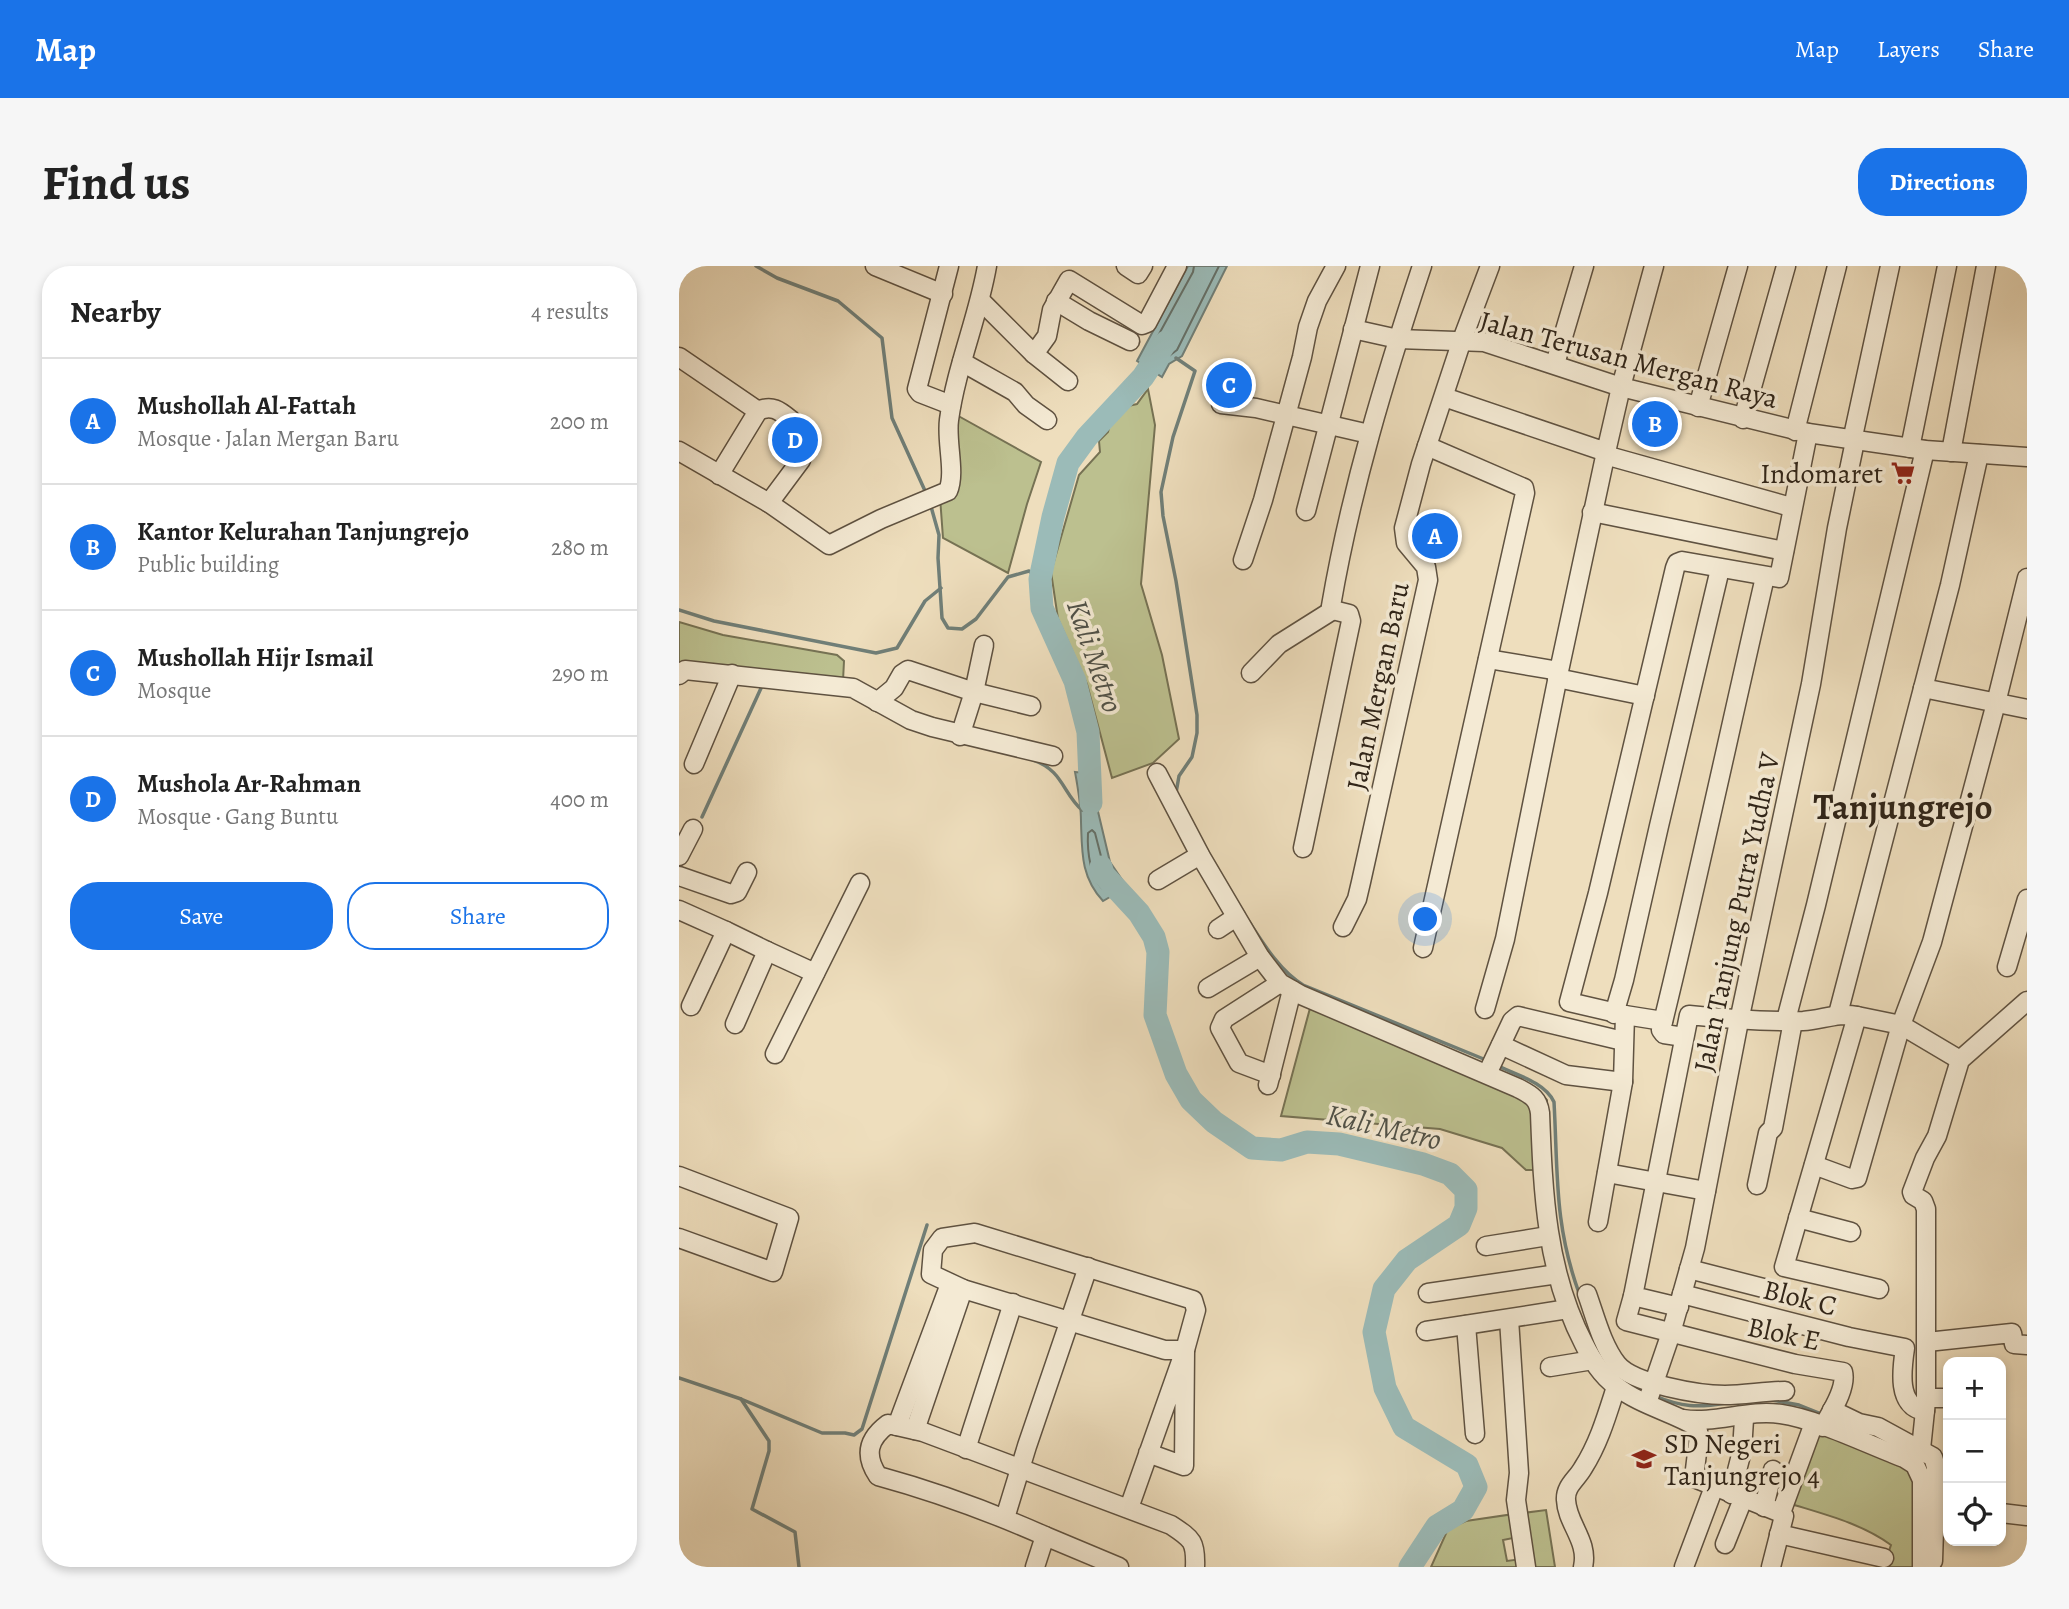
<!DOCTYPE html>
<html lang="en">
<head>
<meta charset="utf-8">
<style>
	body { margin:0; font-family:Alegreya,serif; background:#f6f6f6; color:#222 }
	.controls { position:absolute; right:21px; bottom:21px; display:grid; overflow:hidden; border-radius:14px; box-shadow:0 4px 10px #0003 }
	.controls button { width:63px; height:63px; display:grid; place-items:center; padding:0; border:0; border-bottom:2px solid #e0e0e0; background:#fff; color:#222; font:35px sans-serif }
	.you { position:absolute; left:747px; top:654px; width:24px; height:24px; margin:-18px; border:5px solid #fff; border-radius:50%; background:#1a73e8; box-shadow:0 0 0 10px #1a73e833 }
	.badge { display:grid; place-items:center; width:46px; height:46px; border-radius:50%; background:#1a73e8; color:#fff; font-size:23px; font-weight:700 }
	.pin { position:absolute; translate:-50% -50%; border:4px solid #fff; box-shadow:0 2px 7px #0006 }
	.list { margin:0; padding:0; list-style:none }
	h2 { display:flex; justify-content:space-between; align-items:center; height:91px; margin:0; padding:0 28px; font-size:30px }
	h2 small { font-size:23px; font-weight:400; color:#767676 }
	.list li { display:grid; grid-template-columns:46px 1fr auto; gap:21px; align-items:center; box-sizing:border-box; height:126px; padding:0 28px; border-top:2px solid #e0e0e0 }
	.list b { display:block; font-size:26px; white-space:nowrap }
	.list p { margin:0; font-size:23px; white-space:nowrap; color:#767676 }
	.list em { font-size:23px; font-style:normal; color:#767676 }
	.actions { display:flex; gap:14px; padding:21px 28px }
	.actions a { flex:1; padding:16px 0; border:2px solid #1a73e8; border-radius:28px; text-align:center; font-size:24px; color:#1a73e8 }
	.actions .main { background:#1a73e8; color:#fff }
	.icon { flex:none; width:38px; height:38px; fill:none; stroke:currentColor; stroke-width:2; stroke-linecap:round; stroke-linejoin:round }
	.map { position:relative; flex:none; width:1348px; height:1301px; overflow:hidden; border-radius:28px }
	header { display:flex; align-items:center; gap:42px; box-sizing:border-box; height:98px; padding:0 35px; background:#1a73e8; color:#fff }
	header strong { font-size:33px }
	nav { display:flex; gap:38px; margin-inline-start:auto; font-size:24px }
	.intro { display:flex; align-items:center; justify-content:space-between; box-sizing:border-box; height:168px; padding:0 42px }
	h1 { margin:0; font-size:49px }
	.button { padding:18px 32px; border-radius:28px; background:#1a73e8; color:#fff; font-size:24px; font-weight:700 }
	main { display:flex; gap:42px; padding:0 42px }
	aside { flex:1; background:#fff; border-radius:28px; box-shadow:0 4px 10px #0003 }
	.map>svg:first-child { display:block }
	.green { fill:#bcc08f; stroke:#767254; stroke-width:2 }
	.water { fill:#9bbbb8; stroke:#707f78; stroke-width:2 }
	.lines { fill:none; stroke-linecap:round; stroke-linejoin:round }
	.shore { stroke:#657068; stroke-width:2 }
	.stream { stroke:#707f78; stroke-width:3.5 }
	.river { stroke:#9bbbb8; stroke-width:23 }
	.minor-casing { stroke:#5f5241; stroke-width:21 }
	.minor { stroke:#f4ead4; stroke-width:18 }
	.labels { text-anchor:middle; stroke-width:7; stroke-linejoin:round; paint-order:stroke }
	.street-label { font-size:28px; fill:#2f2418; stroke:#f4ead4 }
	.poi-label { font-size:28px; fill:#2f2418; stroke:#f4ead4; text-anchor:end }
	.water-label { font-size:30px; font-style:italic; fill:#4f5148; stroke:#f4ead4 }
	.district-label { font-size:35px; font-weight:bold; fill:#2f2418; stroke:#f4ead4 }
</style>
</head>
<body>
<header>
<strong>Map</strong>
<nav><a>Map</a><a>Layers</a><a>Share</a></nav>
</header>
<div class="intro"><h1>Find us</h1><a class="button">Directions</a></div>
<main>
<aside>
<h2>Nearby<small>4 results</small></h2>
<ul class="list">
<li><span class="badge">A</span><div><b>Mushollah Al-Fattah</b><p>Mosque · Jalan Mergan Baru</p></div><em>200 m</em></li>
<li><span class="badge">B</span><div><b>Kantor Kelurahan Tanjungrejo</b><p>Public building</p></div><em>280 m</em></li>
<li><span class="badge">C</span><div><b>Mushollah Hijr Ismail</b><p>Mosque</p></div><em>290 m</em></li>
<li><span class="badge">D</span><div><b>Mushola Ar-Rahman</b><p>Mosque · Gang Buntu</p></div><em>400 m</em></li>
</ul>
<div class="actions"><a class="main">Save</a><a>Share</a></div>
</aside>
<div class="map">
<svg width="1348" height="1301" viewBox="0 0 1348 1301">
	<rect width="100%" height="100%" fill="#eedebd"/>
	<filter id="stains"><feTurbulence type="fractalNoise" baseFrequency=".00286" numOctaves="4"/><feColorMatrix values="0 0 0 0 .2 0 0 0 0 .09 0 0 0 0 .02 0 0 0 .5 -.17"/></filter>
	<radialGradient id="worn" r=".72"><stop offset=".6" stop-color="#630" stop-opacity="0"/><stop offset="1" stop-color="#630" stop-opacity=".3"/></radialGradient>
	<g class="green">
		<path d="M469,123L476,159L462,318L483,389L500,473L474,497L433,512L408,418L379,353L372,306L400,209L421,186L420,175L429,166L435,143L458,138Z"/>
		<path d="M274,147L362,196L348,238L329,307L264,272L261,231Z"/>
		<path d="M0,356L44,369L158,389L165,395L164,415L0,402Z"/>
		<path d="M634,731L862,827L868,834L867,904H847L823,882L761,863L602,850Z"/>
		<path d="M1136,1163L1219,1195L1237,1211L1239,1301H1204L1212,1279C1182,1257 1144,1248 1109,1237Z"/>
		<path d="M867,1244L876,1301H752L769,1263L787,1255L835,1248L839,1271L824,1274L828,1295L851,1292L844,1247Z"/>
	</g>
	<g class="water">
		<path d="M509,0H548L503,90L490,98L483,111L458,95Z"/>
		<path d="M396,506L416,508L417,537L431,596L448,621L424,635C402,611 403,587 402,556C402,540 399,522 396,506Z"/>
	</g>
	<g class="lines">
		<g class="shore">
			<path d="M515,0L514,6L468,90L469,93L478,99L498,84L540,0"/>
			<path d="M413,564L416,567L424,598L437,617L435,620L427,625C411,616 408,584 409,567Z"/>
		</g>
		<g class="stream">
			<path d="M77,0L98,12L159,35L203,72L213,152L247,227"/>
			<path d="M497,92L516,105L494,171L482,226L484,250L497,315L518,449V467L513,491L500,510L497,527"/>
			<path d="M251,237L260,269L259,292L263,352L269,362L283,363L297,353L329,311L350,305L361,313"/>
			<path d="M0,344L35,355L197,387L218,382L246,335L262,322"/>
			<path d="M354,494C384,504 384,528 403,544"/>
			<path d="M23,551L83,420"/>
			<path d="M569,654C584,677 600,704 624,719L807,794"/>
			<path d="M817,799C835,808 866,816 875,836C879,907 875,958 900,1027"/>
			<path d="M0,1112L62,1133L90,1175V1185L73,1243L116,1266L120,1301"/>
			<path d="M945,1114L966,1126"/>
			<path d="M976,1130C1003,1141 1018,1142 1047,1137"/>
			<path d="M62,1133L143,1167H166L175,1169L183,1163L248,959"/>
			<path d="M1093,1134L1120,1139L1145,1149"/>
			<path d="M1188,1167L1204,1173"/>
		</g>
		<g class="river">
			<path d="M412,537L409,466L396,415L363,342L361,313L374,251L389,197L408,171L464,111L487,76"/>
			<path d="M422,601L424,608L460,647L475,671L479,686L476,749L497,808L512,834L535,856L573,882L602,884L628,876L660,878L744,898L771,908L787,924V942L780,959L728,994L705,1023L695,1066L706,1122L725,1161L788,1199L797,1221L784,1244L758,1260L731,1301"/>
		</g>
		<g class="minor-casing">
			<g id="minor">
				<path d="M196,0L264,28"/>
				<path d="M270,0L238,123L241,127L272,139"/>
				<path d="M447,0L459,8L464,0"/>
				<path d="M301,34L355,88L389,115"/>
				<path d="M377,35L410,55L451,75"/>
				<path d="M674,63L719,73L805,76L942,121L1129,167L1246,184L1348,191"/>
				<path d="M355,88L368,70L373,44L390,14L463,59L468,57L498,0"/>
				<path d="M0,91L79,145"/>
				<path d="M283,96L336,126L347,139L368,154"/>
				<path d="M876,98L905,0"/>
				<path d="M765,131L927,186L942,121L975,0"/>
				<path d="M542,138L577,142L690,168"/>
				<path d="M1019,141L1059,0"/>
				<path d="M1064,153L1107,0"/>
				<path d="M1116,165L1158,0"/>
				<path d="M1173,175L1211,0"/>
				<path d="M1231,182L1268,0"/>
				<path d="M0,185L90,237L150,279L202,253L269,225C277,207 267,176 270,154C277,102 299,52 308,0"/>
				<path d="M1272,186L1307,0"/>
				<path d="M926,189L1112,241"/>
				<path d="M40,209L79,145C93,138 101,145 112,154"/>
				<path d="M90,237L122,194"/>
				<path d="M627,245L691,0"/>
				<path d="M913,246L1105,285"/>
				<path d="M564,294L584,234L623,91L629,61L638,35L657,0"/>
				<path d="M809,393L880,405"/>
				<path d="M572,407L600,378L654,344"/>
				<path d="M0,409L6,404L174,422L232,454L253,461L374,490"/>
				<path d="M878,412L966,430"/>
				<path d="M1244,422L1348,443"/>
				<path d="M198,436L215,422L223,408L229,404L295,426L352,440"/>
				<path d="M281,470L295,426L305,379"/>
				<path d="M15,498L53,408"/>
				<path d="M478,507L521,589L581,691L601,717L622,729L839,822C852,829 859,832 861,847C864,927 867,1005 905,1078C913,1094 922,1109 937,1120C961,1139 993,1146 1018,1161L1020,1170L1015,1212L1102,1247"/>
				<path d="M624,582L672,355L670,348L654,344L652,340C672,223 706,112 743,0"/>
				<path d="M0,590L14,563"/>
				<path d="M0,610L52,628L58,626L68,606"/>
				<path d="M479,614L521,589"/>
				<path d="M0,644L47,665L12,740"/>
				<path d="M664,661L678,633L682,616L749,314L747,301L727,277L725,262L742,198L783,74L811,0"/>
				<path d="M539,663L557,651"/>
				<path d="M47,665L88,685L56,758"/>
				<path d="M744,682L846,227L845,222L748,180"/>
				<path d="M88,685L136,707"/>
				<path d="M1328,701L1348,633"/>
				<path d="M529,722L581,691"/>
				<path d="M806,743L826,673L880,405L927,186"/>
				<path d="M935,748L945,714L980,560L1041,303"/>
				<path d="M1159,748L1271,319L1300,188"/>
				<path d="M946,749L984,755"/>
				<path d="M1178,750L1222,759L1281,794"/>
				<path d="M1107,754L1137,639L1246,184"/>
				<path d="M1005,771L985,768L982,764C1019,614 1051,462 1086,311"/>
				<path d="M822,779L887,809L944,816"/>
				<path d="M96,788L181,617"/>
				<path d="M808,808L833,755L839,750L944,775"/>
				<path d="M592,809L560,797L541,762L545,753L601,717"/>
				<path d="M589,819L613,724"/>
				<path d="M1135,899L1173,913L1178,912L1222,759L1253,676L1317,437L1348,312"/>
				<path d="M928,907L1027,925"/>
				<path d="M0,910L110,952L94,1006L0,972"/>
				<path d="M1078,919L1089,867L1094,862L1114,755"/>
				<path d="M1119,952L1172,966"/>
				<path d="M919,956L944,816L946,749L890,736L919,627L996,302L998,297L1003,295L1100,312L1129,167"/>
				<path d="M296,967L514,1034L517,1044L506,1084H486L284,1023L252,1008L254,984L263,972Z"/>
				<path d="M807,980L869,970"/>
				<path d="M1010,1003L1096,1025"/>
				<path d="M749,1027L872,1009"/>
				<path d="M908,1028C916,1050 923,1079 938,1098C954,1118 1021,1129 1046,1129C1066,1129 1086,1125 1106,1125"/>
				<path d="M1003,1028L1170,1071L1226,1082C1223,1102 1217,1141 1246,1145"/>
				<path d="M954,1030L947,1055L1116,1098L1164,1106C1168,1122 1152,1146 1144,1161"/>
				<path d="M1000,1041L954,1030L1010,749C1048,753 1086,756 1124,755C1143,754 1159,746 1178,750L1105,1001L1200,1023"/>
				<path d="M830,1053L840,1207L837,1234L847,1301"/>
				<path d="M787,1059L796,1168"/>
				<path d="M747,1065L889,1043"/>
				<path d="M1248,1076L1333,1067L1335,1078L1348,1079"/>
				<path d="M871,1101L914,1094"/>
				<path d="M1269,1132H1247V943L1244,935L1234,929L1233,926L1246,892L1258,870L1281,794L1348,735"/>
				<path d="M968,1137L992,1067L1016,982L1060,755L1132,418L1158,262L1176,175"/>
				<path d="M1153,1144L1180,1157L1199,1161L1254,1191L1257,1201L1254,1295"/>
				<path d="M1004,1153C1036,1158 1069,1143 1102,1148C1138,1153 1190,1179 1225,1192L1236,1199L1243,1214V1301"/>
				<path d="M218,1160L271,1018"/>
				<path d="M236,1164L284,1023"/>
				<path d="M287,1183L334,1037"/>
				<path d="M1242,1183L1247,1135"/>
				<path d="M1052,1228L1063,1185L1065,1153"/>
				<path d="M1085,1241L1094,1204"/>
				<path d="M450,1242L506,1084L505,1200L469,1187"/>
				<path d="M1322,1247L1348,1250"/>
				<path d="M326,1252L348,1180L409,1001"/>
				<path d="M1100,1268L1205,1292"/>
				<path d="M366,1270C314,1247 254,1225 199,1210C185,1189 189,1173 209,1158L244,1166L492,1259C513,1273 517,1275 516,1301"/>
				<path d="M1046,1278L1064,1233"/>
				<path d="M356,1301L366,1270L440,1301"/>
				<path d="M904,1301C910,1275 888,1258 887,1234C886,1220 898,1213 904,1202C920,1177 928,1149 937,1121"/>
				<path d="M1005,1301L1035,1221"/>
				<path d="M1092,1301L1105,1250L1102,1247L1135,1157"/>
			</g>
		</g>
		<use href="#minor" class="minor"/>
	</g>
	<defs>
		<g id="supermarket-bare" transform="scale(1.89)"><path d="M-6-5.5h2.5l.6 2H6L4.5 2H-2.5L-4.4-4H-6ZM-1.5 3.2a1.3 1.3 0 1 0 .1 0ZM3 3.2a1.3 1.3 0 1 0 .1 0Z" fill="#8f2418" stroke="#f4ead4" stroke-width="2.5" paint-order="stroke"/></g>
		<g id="school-bare" transform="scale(1.89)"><path d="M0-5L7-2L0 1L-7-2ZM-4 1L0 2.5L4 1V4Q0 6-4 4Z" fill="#8f2418" stroke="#f4ead4" stroke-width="2.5" paint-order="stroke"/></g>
	</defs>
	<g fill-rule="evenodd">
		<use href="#supermarket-bare" x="1224" y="207"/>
		<use href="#school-bare" x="965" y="1193"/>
	</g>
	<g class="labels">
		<g class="street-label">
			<text transform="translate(950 93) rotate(15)" y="10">Jalan Terusan Mergan Raya</text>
			<text transform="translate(698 420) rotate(-78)" y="10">Jalan Mergan Baru</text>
			<text transform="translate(1057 646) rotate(-78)" y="10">Jalan Tanjung Putra Yudha V</text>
			<text transform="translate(1121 1031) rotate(14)" y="10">Blok C</text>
			<text transform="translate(1105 1067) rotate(12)" y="10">Blok E</text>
		</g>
		<g class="poi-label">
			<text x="1204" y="217">Indomaret</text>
			<text x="985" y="1187" text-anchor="start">SD Negeri<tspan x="985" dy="32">Tanjungrejo 4</tspan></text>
		</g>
		<g class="water-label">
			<text transform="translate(416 390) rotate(71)" y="10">Kali Metro</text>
			<text transform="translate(705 861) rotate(13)" y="10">Kali Metro</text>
		</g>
		<g class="district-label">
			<text x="1224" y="553">Tanjungrejo</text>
		</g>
	</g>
	<rect width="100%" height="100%" filter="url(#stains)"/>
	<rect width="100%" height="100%" fill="url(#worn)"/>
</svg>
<div class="controls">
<button>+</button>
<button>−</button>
<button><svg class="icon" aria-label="locate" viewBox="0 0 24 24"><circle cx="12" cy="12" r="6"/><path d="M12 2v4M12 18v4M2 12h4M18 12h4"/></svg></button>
</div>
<div class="you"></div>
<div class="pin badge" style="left:756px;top:270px">A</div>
<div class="pin badge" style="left:976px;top:158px">B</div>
<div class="pin badge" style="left:550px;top:119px">C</div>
<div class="pin badge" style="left:116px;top:174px">D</div>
</div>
</main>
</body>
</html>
